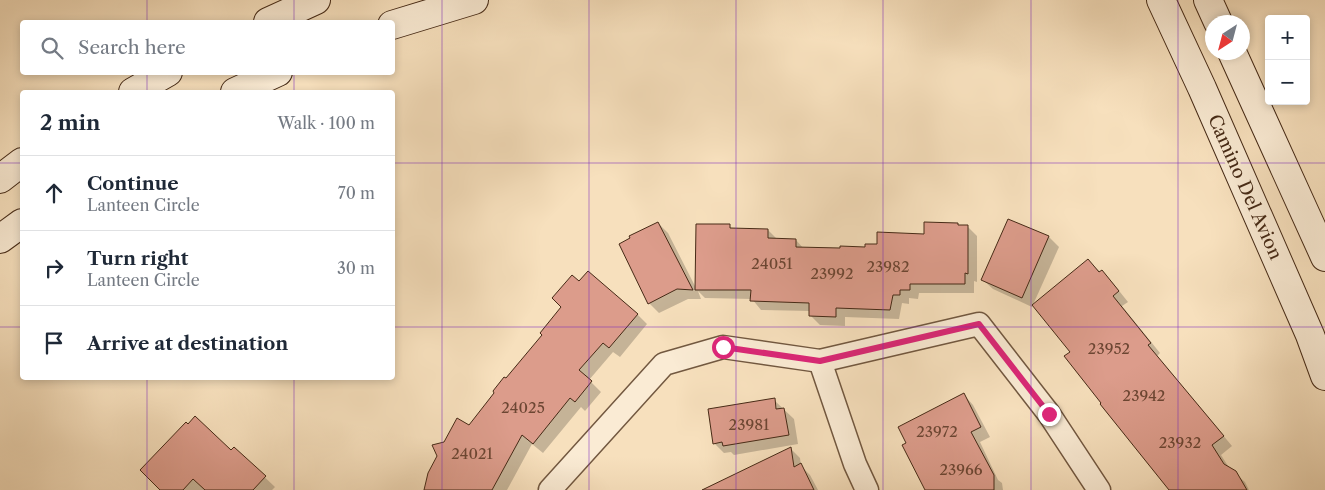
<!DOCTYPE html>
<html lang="en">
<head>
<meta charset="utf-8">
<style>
	body { margin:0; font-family:"Libre Caslon Text",serif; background:#f6f6f7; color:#1f2937 }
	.controls { position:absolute; right:15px; top:15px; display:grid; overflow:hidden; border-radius:5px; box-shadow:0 2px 8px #0003 }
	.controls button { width:45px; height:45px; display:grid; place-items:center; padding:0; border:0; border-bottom:1px solid #e0e1e3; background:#fff; color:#1f2937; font:25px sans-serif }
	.compass { position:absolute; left:1205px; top:15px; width:45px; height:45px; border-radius:50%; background:#fff; box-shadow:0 2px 8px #0003; rotate:216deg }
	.stop { position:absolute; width:15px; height:15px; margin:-11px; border:4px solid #db2777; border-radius:50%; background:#fff }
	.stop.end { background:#db2777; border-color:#fff; box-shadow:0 1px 5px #0008 }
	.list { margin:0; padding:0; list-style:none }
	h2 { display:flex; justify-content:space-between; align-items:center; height:65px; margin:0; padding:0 20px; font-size:21px }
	h2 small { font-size:16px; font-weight:400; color:#747a83 }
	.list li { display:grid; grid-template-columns:32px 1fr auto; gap:15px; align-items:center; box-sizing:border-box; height:75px; padding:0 20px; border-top:1px solid #e0e1e3 }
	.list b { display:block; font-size:19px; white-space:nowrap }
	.list p { margin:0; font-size:16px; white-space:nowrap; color:#747a83 }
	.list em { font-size:16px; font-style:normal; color:#747a83 }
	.icon { flex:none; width:28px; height:28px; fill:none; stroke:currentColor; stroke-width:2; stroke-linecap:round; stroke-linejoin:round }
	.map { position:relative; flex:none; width:1325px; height:490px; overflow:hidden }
	.search { position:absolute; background:#fff; box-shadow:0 2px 8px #0003; left:20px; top:20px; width:375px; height:55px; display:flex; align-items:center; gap:12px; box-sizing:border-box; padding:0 18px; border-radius:5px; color:#747a83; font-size:19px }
	.panel { position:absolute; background:#fff; box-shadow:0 2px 8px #0003; left:20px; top:90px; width:375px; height:290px; border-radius:5px }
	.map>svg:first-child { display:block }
	.shadow { fill:#0003 }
	.building { fill:#dc9c8b; stroke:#462a16 }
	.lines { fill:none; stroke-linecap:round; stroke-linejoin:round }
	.street-casing { stroke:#725840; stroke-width:25 }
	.secondary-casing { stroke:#462a16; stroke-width:30 }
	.street { stroke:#faebd4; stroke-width:22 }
	.secondary { stroke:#faebd4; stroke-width:28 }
	.route { stroke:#db2777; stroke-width:6 }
	.grid { fill:none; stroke:#7b2cbf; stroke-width:1; stroke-opacity:0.55 }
	.labels { text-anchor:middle; stroke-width:5; stroke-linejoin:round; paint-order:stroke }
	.number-label { font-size:15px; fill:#6c4633 }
	.street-label { font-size:18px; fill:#462a16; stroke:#faebd4 }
</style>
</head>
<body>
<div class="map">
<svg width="1325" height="490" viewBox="0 0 1325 490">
	<rect width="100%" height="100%" fill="#f7e0bd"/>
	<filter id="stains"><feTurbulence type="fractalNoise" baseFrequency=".004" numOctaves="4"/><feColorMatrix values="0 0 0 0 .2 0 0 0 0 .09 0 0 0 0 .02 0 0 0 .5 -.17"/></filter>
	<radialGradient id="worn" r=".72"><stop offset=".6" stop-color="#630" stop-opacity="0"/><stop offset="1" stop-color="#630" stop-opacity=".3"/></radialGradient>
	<g class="shadow">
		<path d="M1009,220L1049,237L1059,247L1032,307L993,289L983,280Z"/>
		<path d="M658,223L668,233L696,288L729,226L732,229L768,230L778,240H796L804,249L867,248L925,235L957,224L960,227H968L977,236V282L974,281V293H919L918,299L909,298V304L902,303L899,319L845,317V326L820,325L811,316V311L761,310L752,299L705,298L698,291L701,299H688L659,313L649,303Z"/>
		<path d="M1088,261L1112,282L1128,302L1122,306L1160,353L1157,356L1232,446L1221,455L1230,469L1245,482L1249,490H1170L1103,403L1072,352Z"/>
		<path d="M579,283L637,314L647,324L620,357L613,352L589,380L601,392L585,411L581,407L543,453L532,444L507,490H423L425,489L445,444L469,426L543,335Z"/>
		<path d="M964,395L973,405L990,437L980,442L998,480L1002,483L1003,490H925Z"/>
		<path d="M774,400L794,419L798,444L734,455L731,452L724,453L714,443Z"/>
		<path d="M234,448L275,487L272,490H162L231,452Z"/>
		<path d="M791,449L800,458L801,466L810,475L818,490H731Z"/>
	</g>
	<g class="building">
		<path d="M1008,219L1049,236L1022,298L981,280Z"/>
		<path d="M658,222L693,290L677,289L648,304L619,244L630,238L629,236Z"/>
		<path d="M924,222L958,223V225H968V274L965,273V284H910V290H900V295H893L890,310L836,308V317L809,316V303L750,301L751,290H695L696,224H730V228L768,229V238L796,239V247L840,248V246L865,247V244H877V232L924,234Z"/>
		<path d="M1088,259L1099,272L1102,270L1119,291L1113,296L1151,343L1148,345L1224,436L1212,445L1224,464L1236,471L1247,490H1169L1100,404L1101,403L1064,356L1070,352L1032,305Z"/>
		<path d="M588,271L638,314L609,348L603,343L579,370L592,381L575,402L570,398L533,444L522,435L492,490H424L428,473L437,456L432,445L444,442L457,418L469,425L494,393L493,391L504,377L506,378L542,335L540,333L561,307L552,298L572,275L579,281Z"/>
		<path d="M964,393L981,427L971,432L994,475V490H925L902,445L906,443L898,427Z"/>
		<path d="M775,398L776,409L784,408L789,435L723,446L722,442L713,444L708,409Z"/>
		<path d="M195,416L231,450L234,447L266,476L253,490H205L193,479L183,490H160L140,470L186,422L188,424Z"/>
		<path d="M791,447L794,467L801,463L814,490H702Z"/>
	</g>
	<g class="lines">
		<g class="street-casing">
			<g id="street">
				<path d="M820,361L855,464L867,490"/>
				<path d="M550,490L664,364L723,347L820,361L979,324L1049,414L1099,490"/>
			</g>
		</g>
		<g class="secondary-casing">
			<g id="secondary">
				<path d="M1161,0L1202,88L1310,335L1325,376"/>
				<path d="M1208,0L1218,22"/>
				<path d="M268,22L316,0"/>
				<path d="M392,25L474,0"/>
				<path d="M1232,52L1325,257"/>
				<path d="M133,92L168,72"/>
				<path d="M235,92L278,72"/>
				<path d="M0,179L22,162"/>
				<path d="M0,239L22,223"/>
			</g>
		</g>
		<use href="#street" class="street"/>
		<use href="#secondary" class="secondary"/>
	</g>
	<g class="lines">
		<path class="route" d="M723,347L820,361L979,324L1049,414"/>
	</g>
	<path class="grid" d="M147,0V22M294,0V22M442,0V490M589,0V490M736,0V490M883,0V490M1031,0V490M1178,0V490M147,72V92M294,72V92M0,163H22M392,163H1325M0,327H22M392,327H1325M147,378V490M294,378V490"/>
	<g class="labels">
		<g class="number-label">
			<text x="772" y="269">24051</text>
			<text x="888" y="272">23982</text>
			<text x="832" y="279">23992</text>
			<text x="1109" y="354">23952</text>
			<text x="1144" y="401">23942</text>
			<text x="523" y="413">24025</text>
			<text x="749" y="430">23981</text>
			<text x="937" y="437">23972</text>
			<text x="1180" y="448">23932</text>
			<text x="472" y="459">24021</text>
			<text x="961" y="475">23966</text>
		</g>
		<g class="street-label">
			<text transform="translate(1245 187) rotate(66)" y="6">Camino Del Avion</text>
		</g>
	</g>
	<rect width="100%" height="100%" filter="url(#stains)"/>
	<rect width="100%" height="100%" fill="url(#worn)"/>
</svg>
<div class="controls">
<button>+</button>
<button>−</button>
</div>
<svg class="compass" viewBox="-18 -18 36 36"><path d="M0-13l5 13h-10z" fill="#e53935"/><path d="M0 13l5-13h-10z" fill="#747a83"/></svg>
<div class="stop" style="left:723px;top:347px"></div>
<div class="stop end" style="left:1049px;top:414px"></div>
<div class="search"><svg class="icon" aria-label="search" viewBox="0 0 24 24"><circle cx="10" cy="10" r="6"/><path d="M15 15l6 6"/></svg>Search here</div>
<section class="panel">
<h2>2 min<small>Walk · 100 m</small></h2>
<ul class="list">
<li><svg class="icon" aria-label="ahead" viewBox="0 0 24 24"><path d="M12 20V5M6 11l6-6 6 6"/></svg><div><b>Continue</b><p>Lanteen Circle</p></div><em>70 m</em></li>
<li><svg class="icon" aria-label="right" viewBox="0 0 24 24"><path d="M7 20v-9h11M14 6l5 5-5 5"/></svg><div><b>Turn right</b><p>Lanteen Circle</p></div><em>30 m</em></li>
<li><svg class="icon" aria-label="arrive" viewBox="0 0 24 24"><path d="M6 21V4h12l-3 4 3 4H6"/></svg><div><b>Arrive at destination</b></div></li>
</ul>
</section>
</div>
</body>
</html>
